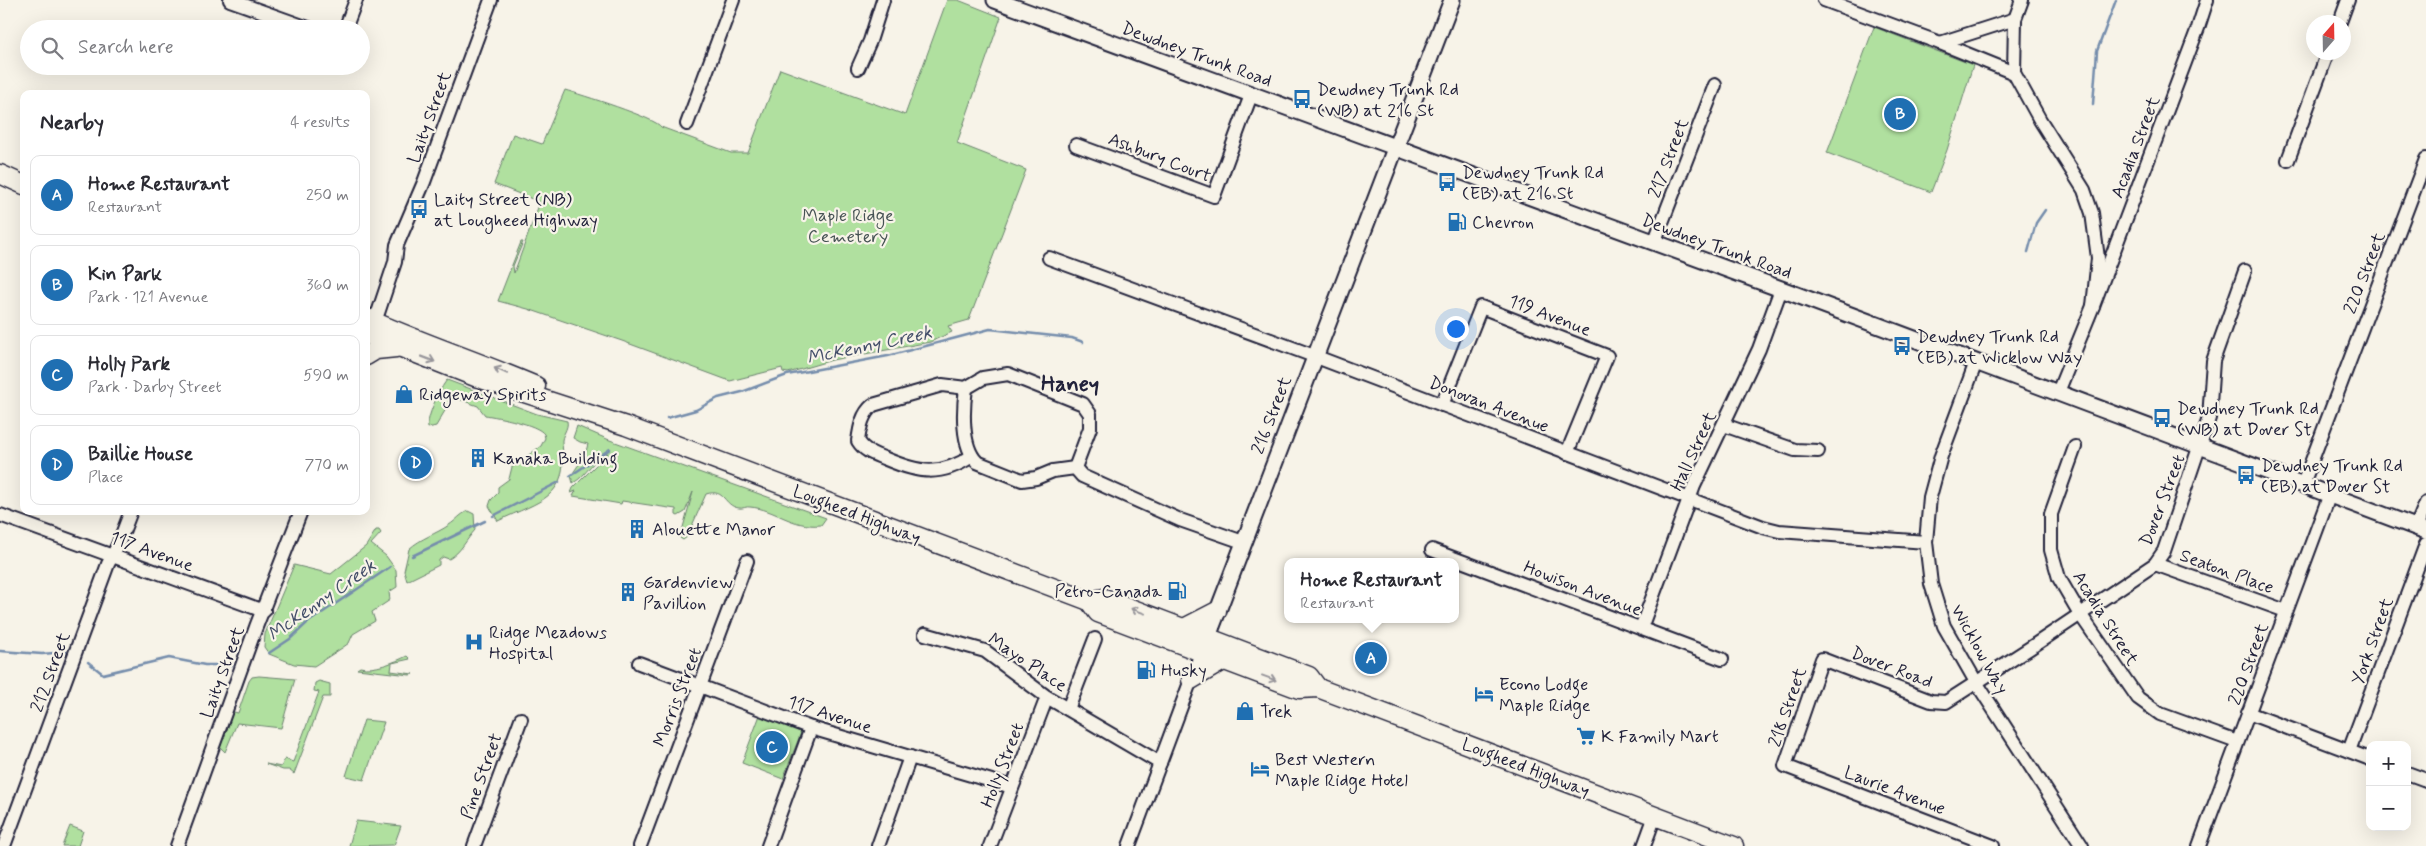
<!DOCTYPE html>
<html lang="en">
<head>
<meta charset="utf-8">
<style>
	body { margin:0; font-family:Mynerve,sans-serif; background:#f2f2f3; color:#2b2b33 }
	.controls { position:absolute; right:15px; bottom:15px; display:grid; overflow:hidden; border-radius:10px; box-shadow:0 5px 20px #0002 }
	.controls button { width:45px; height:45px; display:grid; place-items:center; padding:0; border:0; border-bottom:1px solid #e1e1e2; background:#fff; color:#2b2b33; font:25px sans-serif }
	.compass { position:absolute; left:2306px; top:15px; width:45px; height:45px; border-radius:50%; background:#fff; box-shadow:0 5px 20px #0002; rotate:20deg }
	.you { position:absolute; left:1455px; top:328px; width:18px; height:18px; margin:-12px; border:4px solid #fff; border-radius:50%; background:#1a73e8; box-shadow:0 0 0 8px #1a73e833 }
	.badge { display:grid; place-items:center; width:32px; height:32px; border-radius:50%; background:#1f6fb2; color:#fff; font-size:16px; font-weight:700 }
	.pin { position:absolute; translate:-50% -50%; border:2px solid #fff; box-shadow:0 1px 5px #0006 }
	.popup { position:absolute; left:1284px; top:558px; width:175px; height:65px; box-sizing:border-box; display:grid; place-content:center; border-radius:10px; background:#fff; filter:drop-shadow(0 1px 4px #0005); font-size:16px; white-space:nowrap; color:#7c7c81 }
	.popup b { font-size:19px; color:#2b2b33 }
	.popup::after { content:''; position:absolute; left:50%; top:100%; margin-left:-10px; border:10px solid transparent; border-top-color:#fff }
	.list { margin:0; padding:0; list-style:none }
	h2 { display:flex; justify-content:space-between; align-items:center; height:65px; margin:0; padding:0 20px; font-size:21px }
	h2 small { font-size:16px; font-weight:400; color:#7c7c81 }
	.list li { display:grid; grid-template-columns:32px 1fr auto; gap:15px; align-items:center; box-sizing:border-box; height:80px; margin:0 10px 10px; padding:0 10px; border:1px solid #e1e1e2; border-radius:10px }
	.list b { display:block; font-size:19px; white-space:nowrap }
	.list p { margin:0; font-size:16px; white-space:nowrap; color:#7c7c81 }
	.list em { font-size:16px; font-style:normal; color:#7c7c81 }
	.icon { flex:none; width:28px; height:28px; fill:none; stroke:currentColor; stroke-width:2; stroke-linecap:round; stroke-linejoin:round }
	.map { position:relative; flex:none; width:2426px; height:846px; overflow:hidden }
	.search { position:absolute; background:#fff; box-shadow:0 5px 20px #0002; left:20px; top:20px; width:350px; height:55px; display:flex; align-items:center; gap:12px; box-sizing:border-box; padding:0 18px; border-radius:28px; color:#7c7c81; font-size:19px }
	.panel { position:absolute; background:#fff; box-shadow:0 5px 20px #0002; left:20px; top:90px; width:350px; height:425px; border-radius:10px }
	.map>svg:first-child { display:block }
	.green { fill:#b0e09f; stroke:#69816d }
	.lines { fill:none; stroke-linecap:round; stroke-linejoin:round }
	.stream { stroke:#758dac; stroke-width:2.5 }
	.minor-casing { stroke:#22223b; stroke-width:16 }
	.major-casing { stroke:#22223b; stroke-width:19 }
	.highway-casing { stroke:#22223b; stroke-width:21 }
	.minor { stroke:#f7f3e8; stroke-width:12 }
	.major { stroke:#f7f3e8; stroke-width:15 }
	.highway { stroke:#f7f3e8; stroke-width:18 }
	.oneway { stroke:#97959a }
	.labels { text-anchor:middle; stroke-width:4.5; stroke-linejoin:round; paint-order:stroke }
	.street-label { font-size:18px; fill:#22223b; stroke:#f7f3e8 }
	.poi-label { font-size:18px; fill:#22223b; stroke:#f7f3e8; text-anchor:start }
	.park-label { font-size:18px; fill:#465254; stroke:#f7f3e8 }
	.water-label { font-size:19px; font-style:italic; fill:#444f6a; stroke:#f7f3e8 }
	.district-label { font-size:22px; font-weight:bold; fill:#22223b; stroke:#f7f3e8 }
</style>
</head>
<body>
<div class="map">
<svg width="2426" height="846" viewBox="0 0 2426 846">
	<rect width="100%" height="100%" fill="#f7f3e8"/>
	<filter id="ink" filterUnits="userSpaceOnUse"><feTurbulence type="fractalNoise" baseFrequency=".02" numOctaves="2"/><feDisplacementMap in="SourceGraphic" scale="10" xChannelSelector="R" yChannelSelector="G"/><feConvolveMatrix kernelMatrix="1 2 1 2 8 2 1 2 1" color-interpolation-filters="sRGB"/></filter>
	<g filter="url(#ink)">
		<g class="green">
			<path d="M947,0H958L1001,17L957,143L1026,170L969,320L948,326L952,332L930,342L832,360L788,373L783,372L782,368L730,381L622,341L528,309L498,301L521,242H523L513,266L514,273L540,202L494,184L513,134L542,144L565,90C579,94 656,118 661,127L731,153H748L780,69L905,115Z"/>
			<path d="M1874,27L1973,65L1947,150L1931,192L1827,153Z"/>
			<path d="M447,380L537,414L567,421C569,429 561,435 562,443C569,499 541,500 498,521L489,506L491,500L498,493V487L509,479L512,467L541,446L545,438L544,434C537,424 498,417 485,415L478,406L453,397L436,426L428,428C426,418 440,388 447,380Z"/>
			<path d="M577,426L607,439L826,518L821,525C791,528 776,509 750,507C747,506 742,509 739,508C723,506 726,488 706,494L687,537L683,540L680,538L693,492L685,512L678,516L676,515V509L622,501L621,504L573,496L576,491L571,493L573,488L608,453C593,457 587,476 573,483L571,476L585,455L588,444L580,442L573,438Z"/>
			<path d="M468,511L474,514L475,530C466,540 461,552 449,559L443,557L439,560V565L407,581L404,571L409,549C421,538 436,534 449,525C457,520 459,515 468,511Z"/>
			<path d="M376,530H379L381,533L371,544L386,556L396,570L397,587L389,592L390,600L372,612L375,621L353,634L349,643L342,648L314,666L294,664L269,654L264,647L265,634L294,565L331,574L366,546Z"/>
			<path d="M407,656L410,659L392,663L391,671L413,674L410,675L357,669L360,667C373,671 395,662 407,656Z"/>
			<path d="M259,676L295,679L281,728L237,723L225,752L219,746L228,720L234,712L238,713L249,681L252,677Z"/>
			<path d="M319,681L330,684V697H323L294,774L289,770H283L266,764L281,767L285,759L293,762L319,692L314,691L315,683Z"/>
			<path d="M760,715L802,730L783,779L742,763Z"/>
			<path d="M364,720L384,722L364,780L346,776Z"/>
			<path d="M356,821L401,826L394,845L349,846Z"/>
			<path d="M70,826L83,831L78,846H62Z"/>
		</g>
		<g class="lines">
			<g class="stream">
				<path d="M2093,104L2097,51L2116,0"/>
				<path d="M2028,252L2036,223L2045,210"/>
				<path d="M667,418L696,410L718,398L742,392L787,375L888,356L990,329L1072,338L1083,342"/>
				<path d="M570,476L610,449"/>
				<path d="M493,516L559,482"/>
				<path d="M412,556L485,521"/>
				<path d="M0,651L42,654L66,652"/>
				<path d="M269,653L290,639L307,623L390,567"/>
				<path d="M88,662L103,674L169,658L205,665H232"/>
			</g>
			<g class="minor-casing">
				<g id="minor">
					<path d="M230,0L311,29"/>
					<path d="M1824,0L1940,43L2014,73L2040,120L2084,190L2092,213L2098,258L2093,306"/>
					<path d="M2340,22L2348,0"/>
					<path d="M345,29L356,0"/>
					<path d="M1940,43L2015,19"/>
					<path d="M858,68L870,41L883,0"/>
					<path d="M2014,73L2015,19L2022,0"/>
					<path d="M687,124L733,0"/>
					<path d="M1076,145L1214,196L1251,95"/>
					<path d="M2288,160L2328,52"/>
					<path d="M1654,243L1715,85"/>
					<path d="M1049,258L1314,356L1763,527L1779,531L1926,542"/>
					<path d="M368,325L372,317L378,313L395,262L397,245L424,182L491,0"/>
					<path d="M1976,362L1941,456L1930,497L1926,542L1931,584L1944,626L1976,682L2082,846"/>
					<path d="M966,388C963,409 961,446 977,462L1022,480L1036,478L1053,471L1075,468L1082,476L1180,520L1243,542"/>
					<path d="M966,388L942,385L873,405C862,414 860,427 858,441C865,452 874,454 886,459C919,473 941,477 972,456"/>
					<path d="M966,388L983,378L1008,374L1083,404L1090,414V428L1075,468"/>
					<path d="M2058,392L2093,306L2198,28L2207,0"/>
					<path d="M1442,405L1481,307L1607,356L1567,453"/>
					<path d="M1724,425L1795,450L1818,451"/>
					<path d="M2075,447L2051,514V550L2059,578L2080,614L2138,698L2160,714L2237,742"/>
					<path d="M2303,484L2426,159"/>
					<path d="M0,515L264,611"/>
					<path d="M2416,527L2426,503"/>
					<path d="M1432,550L1722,659"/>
					<path d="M2155,564L2286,611"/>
					<path d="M1641,628L1694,486L1759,349L1781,289"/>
					<path d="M925,634L985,651L1047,697L1160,763"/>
					<path d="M639,663L811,728L1012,787"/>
					<path d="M1068,709L1095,639"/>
					<path d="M2248,713L2370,759"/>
					<path d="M2349,751L2426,544"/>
					<path d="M2407,773L2426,780"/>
					<path d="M4,846L108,564L118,545L131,511"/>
					<path d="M177,846L256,627L301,511"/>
					<path d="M474,846L521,719"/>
					<path d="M640,846L747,561"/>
					<path d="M768,846L811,728"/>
					<path d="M878,846L910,757"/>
					<path d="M990,846L1047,697"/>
					<path d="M1129,846L1201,653"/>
					<path d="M1644,846L1655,816"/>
					<path d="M1993,846L1785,766L1822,659L1931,701L1946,702L2030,648L2155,564L2164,551L2209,418L2213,361L2245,271"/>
					<path d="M2199,846L2330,494"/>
				</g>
			</g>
			<g class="major-casing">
				<g id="major">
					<path d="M995,0L1781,289L2426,531"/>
					<path d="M1204,647L1452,0"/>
				</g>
			</g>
			<g class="highway-casing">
				<g id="highway">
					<path d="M0,174L24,185"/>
					<path d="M366,318C422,343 480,362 536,386"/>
					<path d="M366,334L475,377L626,426L1089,601L1098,613L1299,689L1318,688L1734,846"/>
					<path d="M366,356L376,350L396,348"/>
					<path d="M1089,601L1104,598L1309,676L1318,688"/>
					<path d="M1184,628L1217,611"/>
					<path d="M1191,680L1223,661"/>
				</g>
			</g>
			<use href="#minor" class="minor"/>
			<use href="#major" class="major"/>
			<use href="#highway" class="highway"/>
		</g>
		<defs><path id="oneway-shaft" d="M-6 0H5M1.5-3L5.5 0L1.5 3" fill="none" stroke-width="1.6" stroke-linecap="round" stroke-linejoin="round" transform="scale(1.25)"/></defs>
		<g class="oneway">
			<use href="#oneway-shaft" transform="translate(428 359) rotate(21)"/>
			<use href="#oneway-shaft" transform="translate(501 371) rotate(-156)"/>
			<use href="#oneway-shaft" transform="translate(1138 611) rotate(-160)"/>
			<use href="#oneway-shaft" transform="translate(1269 678) rotate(20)"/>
		</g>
	</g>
	<defs>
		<g id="bus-bare" transform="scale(1.5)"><path d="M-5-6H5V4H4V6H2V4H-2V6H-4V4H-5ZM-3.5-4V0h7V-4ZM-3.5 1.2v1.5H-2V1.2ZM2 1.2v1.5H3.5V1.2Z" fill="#1f6fb2" stroke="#f7f3e8" stroke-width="2.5" paint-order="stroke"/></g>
		<g id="fuel-bare" transform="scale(1.5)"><path d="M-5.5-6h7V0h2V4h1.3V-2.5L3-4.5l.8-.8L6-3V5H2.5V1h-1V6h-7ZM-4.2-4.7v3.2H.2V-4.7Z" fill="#1f6fb2" stroke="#f7f3e8" stroke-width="2.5" paint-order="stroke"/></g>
		<g id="shop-bare" transform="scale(1.5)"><path d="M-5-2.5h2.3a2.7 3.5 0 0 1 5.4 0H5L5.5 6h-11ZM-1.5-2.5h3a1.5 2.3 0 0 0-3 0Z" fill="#1f6fb2" stroke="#f7f3e8" stroke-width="2.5" paint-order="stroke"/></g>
		<g id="building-bare" transform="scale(1.5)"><path d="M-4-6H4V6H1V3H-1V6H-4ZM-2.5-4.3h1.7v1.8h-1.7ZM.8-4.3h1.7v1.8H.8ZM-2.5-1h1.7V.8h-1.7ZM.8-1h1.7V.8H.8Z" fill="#1f6fb2" stroke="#f7f3e8" stroke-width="2.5" paint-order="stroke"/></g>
		<g id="hospital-bare" transform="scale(1.5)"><path d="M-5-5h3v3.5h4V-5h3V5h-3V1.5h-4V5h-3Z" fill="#1f6fb2" stroke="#f7f3e8" stroke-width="2.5" paint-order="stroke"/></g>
		<g id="hotel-bare" transform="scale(1.5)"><path d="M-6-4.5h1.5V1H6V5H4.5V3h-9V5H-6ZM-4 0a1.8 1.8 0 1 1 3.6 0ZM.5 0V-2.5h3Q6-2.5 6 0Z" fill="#1f6fb2" stroke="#f7f3e8" stroke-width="2.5" paint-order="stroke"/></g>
		<g id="supermarket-bare" transform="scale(1.5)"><path d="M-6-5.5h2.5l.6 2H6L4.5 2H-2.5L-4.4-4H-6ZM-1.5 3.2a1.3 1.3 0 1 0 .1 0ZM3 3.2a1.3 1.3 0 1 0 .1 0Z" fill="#1f6fb2" stroke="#f7f3e8" stroke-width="2.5" paint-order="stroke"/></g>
	</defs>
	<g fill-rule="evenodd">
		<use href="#bus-bare" x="1302" y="99"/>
		<use href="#bus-bare" x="1447" y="182"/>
		<use href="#bus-bare" x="419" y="209"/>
		<use href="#fuel-bare" x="1457" y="222"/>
		<use href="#bus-bare" x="1902" y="346"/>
		<use href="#shop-bare" x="404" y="394"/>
		<use href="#bus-bare" x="2162" y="418"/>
		<use href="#building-bare" x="478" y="458"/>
		<use href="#bus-bare" x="2246" y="475"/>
		<use href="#building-bare" x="637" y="529"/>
		<use href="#fuel-bare" x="1177" y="591"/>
		<use href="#building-bare" x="628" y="592"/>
		<use href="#hospital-bare" x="474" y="642"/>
		<use href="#fuel-bare" x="1146" y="670"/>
		<use href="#hotel-bare" x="1484" y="694"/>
		<use href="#shop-bare" x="1245" y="711"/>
		<use href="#supermarket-bare" x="1586" y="736"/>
		<use href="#hotel-bare" x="1260" y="769"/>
	</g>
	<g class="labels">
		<g class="street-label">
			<text transform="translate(1197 54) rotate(20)" y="6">Dewdney Trunk Road</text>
			<text transform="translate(429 117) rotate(-70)" y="6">Laity Street</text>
			<text transform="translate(2135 147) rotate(-69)" y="6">Acadia Street</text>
			<text transform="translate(1160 157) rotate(21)" y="6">Ashbury Court</text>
			<text transform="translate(1668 158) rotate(-69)" y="6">217 Street</text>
			<text transform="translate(1717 246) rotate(20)" y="6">Dewdney Trunk Road</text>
			<text transform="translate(2364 273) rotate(-69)" y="6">220 Street</text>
			<text transform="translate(1550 315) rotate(21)" y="6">119 Avenue</text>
			<text transform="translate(1489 404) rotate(21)" y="6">Donovan Avenue</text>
			<text transform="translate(1271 415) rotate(-69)" y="6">216 Street</text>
			<text transform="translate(1693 451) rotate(-65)" y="6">Hall Street</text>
			<text transform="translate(2162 500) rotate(-69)" y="6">Dover Street</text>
			<text transform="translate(857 514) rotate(21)" y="6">Lougheed Highway</text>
			<text transform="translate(152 551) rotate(20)" y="6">117 Avenue</text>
			<text transform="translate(2227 571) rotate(20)" y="6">Seaton Place</text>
			<text transform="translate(1583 588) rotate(21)" y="6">Howison Avenue</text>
			<text transform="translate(2106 618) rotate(58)" y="6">Acadia Street</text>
			<text transform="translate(2372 641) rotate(-70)" y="6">York Street</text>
			<text transform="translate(1980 649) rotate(61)" y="6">Wicklow Way</text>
			<text transform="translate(1028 662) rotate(34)" y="6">Mayo Place</text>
			<text transform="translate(2248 664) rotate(-70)" y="6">220 Street</text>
			<text transform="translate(1892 667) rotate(21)" y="6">Dover Road</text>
			<text transform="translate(50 672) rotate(-70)" y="6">212 Street</text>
			<text transform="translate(222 672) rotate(-70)" y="6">Laity Street</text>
			<text transform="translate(677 697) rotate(-69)" y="6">Morris Street</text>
			<text transform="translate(1787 707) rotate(-71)" y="6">218 Street</text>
			<text transform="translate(830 714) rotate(18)" y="6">117 Avenue</text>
			<text transform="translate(1002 765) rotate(-69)" y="6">Holly Street</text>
			<text transform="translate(1526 767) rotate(21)" y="6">Lougheed Highway</text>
			<text transform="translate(481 776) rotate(-70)" y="6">Pine Street</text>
			<text transform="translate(1895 790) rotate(21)" y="6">Laurie Avenue</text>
		</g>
		<g class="poi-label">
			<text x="1317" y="95">Dewdney Trunk Rd<tspan x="1317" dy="21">(WB) at 216 St</tspan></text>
			<text x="1462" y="178">Dewdney Trunk Rd<tspan x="1462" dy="21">(EB) at 216 St</tspan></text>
			<text x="434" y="205">Laity Street (NB)<tspan x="434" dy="21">at Lougheed Highway</tspan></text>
			<text x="1472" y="228">Chevron</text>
			<text x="1917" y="342">Dewdney Trunk Rd<tspan x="1917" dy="21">(EB) at Wicklow Way</tspan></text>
			<text x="419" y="400">Ridgeway Spirits</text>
			<text x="2177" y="414">Dewdney Trunk Rd<tspan x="2177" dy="21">(WB) at Dover St</tspan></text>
			<text x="493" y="464">Kanaka Building</text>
			<text x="2261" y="471">Dewdney Trunk Rd<tspan x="2261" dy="21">(EB) at Dover St</tspan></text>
			<text x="652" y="535">Alouette Manor</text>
			<text x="643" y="588">Gardenview<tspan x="643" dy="21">Pavillion</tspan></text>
			<text x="1162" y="597" text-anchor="end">Petro-Canada</text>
			<text x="489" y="638">Ridge Meadows<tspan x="489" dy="21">Hospital</tspan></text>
			<text x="1161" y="676">Husky</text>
			<text x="1499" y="690">Econo Lodge<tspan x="1499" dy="21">Maple Ridge</tspan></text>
			<text x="1260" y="717">Trek</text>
			<text x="1601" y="742">K Family Mart</text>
			<text x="1275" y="765">Best Western<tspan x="1275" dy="21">Maple Ridge Hotel</tspan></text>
		</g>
		<g class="park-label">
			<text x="848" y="221">Maple Ridge<tspan x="848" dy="21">Cemetery</tspan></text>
		</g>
		<g class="water-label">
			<text transform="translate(869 344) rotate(-12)" y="7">McKenny Creek</text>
			<text transform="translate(321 599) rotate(-35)" y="7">McKenny Creek</text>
		</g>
		<g class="district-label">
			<text x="1070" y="391">Haney</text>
		</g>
	</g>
</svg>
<div class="controls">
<button>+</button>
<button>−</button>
</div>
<svg class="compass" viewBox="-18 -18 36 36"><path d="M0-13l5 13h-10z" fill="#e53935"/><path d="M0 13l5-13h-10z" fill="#7c7c81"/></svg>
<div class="you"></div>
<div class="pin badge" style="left:1371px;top:658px">A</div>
<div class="popup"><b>Home Restaurant</b>Restaurant</div>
<div class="pin badge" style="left:1900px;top:114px">B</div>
<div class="pin badge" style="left:772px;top:747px">C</div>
<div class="pin badge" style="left:416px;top:463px">D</div>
<div class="search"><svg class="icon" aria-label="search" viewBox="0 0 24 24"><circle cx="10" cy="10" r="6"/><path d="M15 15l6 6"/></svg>Search here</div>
<section class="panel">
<h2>Nearby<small>4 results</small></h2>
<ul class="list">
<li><span class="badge">A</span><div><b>Home Restaurant</b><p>Restaurant</p></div><em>250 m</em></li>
<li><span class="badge">B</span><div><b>Kin Park</b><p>Park · 121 Avenue</p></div><em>360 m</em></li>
<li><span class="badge">C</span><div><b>Holly Park</b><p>Park · Darby Street</p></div><em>590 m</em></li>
<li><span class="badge">D</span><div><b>Baillie House</b><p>Place</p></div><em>770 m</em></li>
</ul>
</section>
</div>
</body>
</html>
